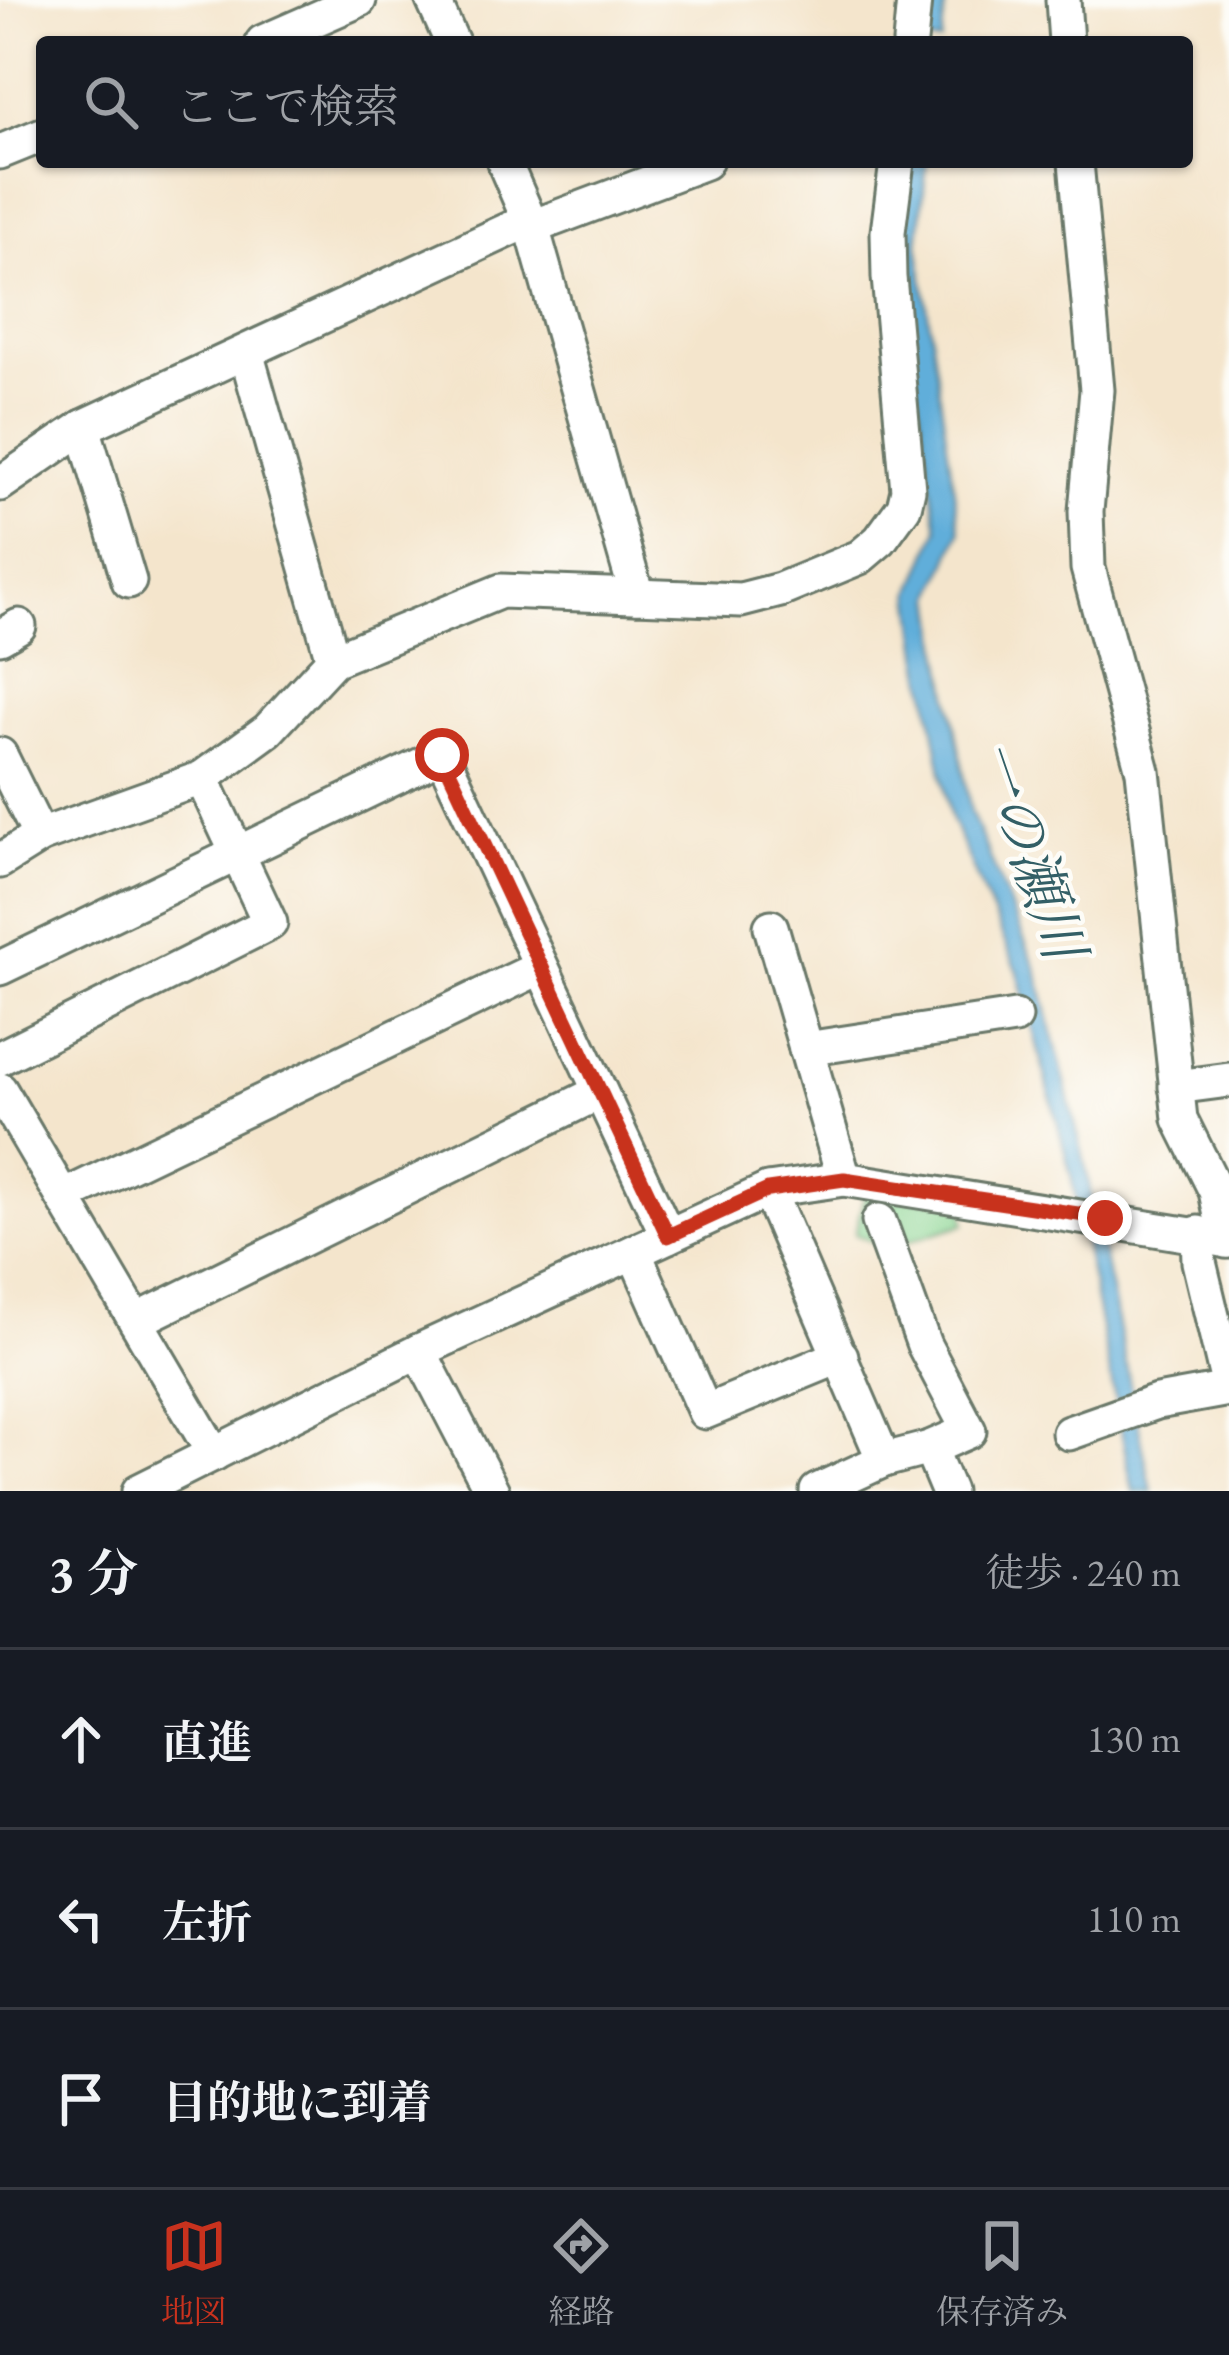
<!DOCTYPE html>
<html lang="ja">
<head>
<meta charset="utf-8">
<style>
	body { margin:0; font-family:"EB Garamond","Noto Serif JP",serif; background:#242831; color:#f1f3f6 }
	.stop { position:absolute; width:36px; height:36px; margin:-27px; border:9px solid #c8321e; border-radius:50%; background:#fff }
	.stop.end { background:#c8321e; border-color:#fff; box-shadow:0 3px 12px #0008 }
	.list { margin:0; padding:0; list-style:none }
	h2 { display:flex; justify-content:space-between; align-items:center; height:156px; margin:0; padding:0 48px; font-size:51px }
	h2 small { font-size:39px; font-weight:400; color:#9ea1a6 }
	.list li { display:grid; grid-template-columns:78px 1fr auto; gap:36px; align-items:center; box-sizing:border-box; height:180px; padding:0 48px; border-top:3px solid #363941 }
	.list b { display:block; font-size:45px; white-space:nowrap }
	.list em { font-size:39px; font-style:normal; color:#9ea1a6 }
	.icon { flex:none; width:66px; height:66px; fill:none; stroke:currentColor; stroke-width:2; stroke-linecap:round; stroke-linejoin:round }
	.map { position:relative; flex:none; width:1229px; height:1491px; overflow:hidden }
	.search { position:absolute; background:#171b24; box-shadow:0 3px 9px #0004; left:36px; right:36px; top:36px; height:132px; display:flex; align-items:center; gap:30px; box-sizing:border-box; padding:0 42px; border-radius:12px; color:#9ea1a6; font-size:45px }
	.sheet { height:696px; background:#171b24 }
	nav { display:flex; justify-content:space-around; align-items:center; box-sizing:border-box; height:168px; border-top:3px solid #363941; background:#171b24; font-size:33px; color:#9ea1a6 }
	nav a { display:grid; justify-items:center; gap:6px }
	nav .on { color:#c8321e }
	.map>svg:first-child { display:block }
	.green { fill:#8ad593; stroke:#548964; stroke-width:3 }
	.water { fill:#61aeda; stroke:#407687; stroke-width:3 }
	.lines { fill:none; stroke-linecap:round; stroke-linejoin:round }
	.minor-casing { stroke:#6a7869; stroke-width:39 }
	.minor { stroke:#fff; stroke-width:33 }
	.route { stroke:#c8321e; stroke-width:15 }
	.labels { text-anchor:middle; stroke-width:9; stroke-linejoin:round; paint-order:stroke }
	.water-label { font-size:57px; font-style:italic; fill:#335f66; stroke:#fdfcf7 }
</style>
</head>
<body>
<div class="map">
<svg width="1229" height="1491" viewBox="0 0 1229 1491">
	<rect width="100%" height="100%" fill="#fdfcf7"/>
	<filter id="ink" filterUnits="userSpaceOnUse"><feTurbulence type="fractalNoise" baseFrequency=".00833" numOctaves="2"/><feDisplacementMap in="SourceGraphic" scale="24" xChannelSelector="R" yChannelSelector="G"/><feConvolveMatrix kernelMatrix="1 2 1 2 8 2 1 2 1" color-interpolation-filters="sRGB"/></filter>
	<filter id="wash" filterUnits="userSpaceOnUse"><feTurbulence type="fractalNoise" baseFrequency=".004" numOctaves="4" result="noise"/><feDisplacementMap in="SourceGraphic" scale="48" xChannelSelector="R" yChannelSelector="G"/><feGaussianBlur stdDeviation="2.7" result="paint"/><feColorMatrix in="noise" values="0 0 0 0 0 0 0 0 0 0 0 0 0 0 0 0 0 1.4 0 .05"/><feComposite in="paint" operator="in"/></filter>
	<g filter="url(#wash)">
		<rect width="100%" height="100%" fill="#f4e5cc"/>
		<path class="green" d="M864,1196L963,1202L965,1224L887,1248L855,1234Z"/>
		<g class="water">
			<path d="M924,0H946L941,42H919Z"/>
			<path d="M905,162H927L918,244L960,532L934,596L941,650L971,812L1037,970L1083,1155L1152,1491H1133L1071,1175L1018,972L950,816L920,653L912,593L938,529L895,244Z"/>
		</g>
	</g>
	<g filter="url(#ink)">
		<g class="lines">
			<g class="minor-casing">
				<g id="minor">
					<path d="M433,0L452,42"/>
					<path d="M1063,0L1066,42"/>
					<path d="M263,42L359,0"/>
					<path d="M910,42L914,0"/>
					<path d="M0,152L42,135"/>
					<path d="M504,162L532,227L637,596"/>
					<path d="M1076,162L1097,390L1086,511L1088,568L1143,771L1180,1119L1216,1191L1226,1241"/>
					<path d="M246,352L333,660"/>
					<path d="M83,427L129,581"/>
					<path d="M0,484L83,427L517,226L532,227L705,162"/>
					<path d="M0,637L19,626"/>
					<path d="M0,755L40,836"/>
					<path d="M0,861L40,836L202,778L268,730L333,660L501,591L741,600L780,590L860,557L880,540L904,507L908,490L889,277L888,232L897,162"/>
					<path d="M771,927L844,1179"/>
					<path d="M0,968L442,755L668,1236"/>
					<path d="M806,1049L1015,1017"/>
					<path d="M0,1058L270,923L202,778"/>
					<path d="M1176,1087L1229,1080"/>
					<path d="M0,1090L214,1454"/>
					<path d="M768,1190L884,1460L817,1491"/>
					<path d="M63,1197L541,967"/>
					<path d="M879,1221L924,1345L969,1431L930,1448L884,1460"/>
					<path d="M1198,1233L1199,1262L1229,1387"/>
					<path d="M634,1252L705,1412L841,1356"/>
					<path d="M136,1321L600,1092"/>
					<path d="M419,1351L492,1491"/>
					<path d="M1069,1433L1157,1402L1229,1389"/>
					<path d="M930,1448L948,1491"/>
					<path d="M139,1491L419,1351L768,1190L844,1179L1229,1241"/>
				</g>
			</g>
			<use href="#minor" class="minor"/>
		</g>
	</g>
	<g class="lines" filter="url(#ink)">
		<path class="route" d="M442,755L668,1236L768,1190L844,1179L1105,1218"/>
	</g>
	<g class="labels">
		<g class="water-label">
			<text transform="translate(1030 849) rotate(71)" y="20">一の瀬川</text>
		</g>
	</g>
</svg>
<div class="stop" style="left:442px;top:755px"></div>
<div class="stop end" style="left:1105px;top:1218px"></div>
<div class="search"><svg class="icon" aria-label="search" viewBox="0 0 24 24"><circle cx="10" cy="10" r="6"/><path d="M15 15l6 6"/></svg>ここで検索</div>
</div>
<section class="sheet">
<h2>3 分<small>徒歩 · 240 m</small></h2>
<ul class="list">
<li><svg class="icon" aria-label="ahead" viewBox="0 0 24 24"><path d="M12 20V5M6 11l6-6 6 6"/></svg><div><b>直進</b></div><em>130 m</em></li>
<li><svg class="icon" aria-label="left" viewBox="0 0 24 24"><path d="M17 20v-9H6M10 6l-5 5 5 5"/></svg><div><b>左折</b></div><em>110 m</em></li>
<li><svg class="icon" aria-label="arrive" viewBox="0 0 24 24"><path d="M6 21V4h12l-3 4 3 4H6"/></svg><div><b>目的地に到着</b></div></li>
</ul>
</section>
<nav>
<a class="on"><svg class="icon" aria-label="map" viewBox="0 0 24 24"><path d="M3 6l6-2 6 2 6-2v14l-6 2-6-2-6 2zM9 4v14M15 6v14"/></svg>地図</a>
<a><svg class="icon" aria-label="directions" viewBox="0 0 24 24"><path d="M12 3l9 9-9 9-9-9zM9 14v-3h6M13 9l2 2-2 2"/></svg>経路</a>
<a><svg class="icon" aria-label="saved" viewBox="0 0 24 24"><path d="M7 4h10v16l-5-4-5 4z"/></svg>保存済み</a>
</nav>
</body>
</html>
